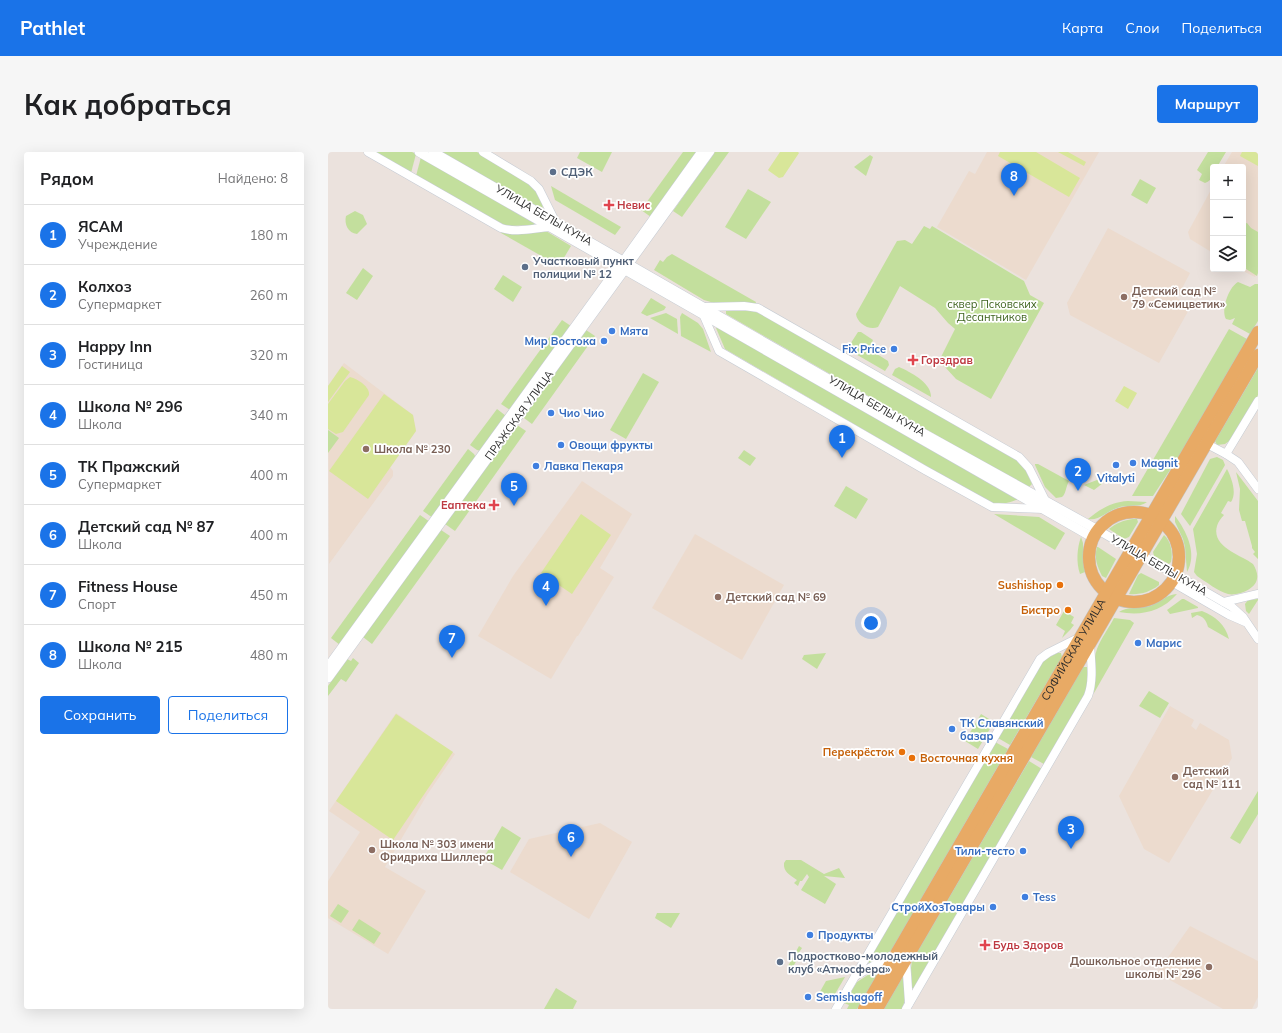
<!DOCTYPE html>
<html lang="ru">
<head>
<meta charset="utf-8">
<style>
	body { margin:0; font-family:Mulish,sans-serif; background:#f6f6f6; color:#202124 }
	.controls { position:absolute; right:12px; top:12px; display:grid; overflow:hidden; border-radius:4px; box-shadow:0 4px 16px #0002 }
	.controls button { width:36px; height:36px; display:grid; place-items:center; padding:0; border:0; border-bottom:1px solid #e0e0e0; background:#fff; color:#202124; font:20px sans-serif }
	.you { position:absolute; left:543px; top:471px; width:14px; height:14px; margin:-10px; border:3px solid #fff; border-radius:50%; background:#1a73e8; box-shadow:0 0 0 6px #1a73e833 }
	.badge { display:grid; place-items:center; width:26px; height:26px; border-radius:50%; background:#1a73e8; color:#fff; font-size:13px; font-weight:700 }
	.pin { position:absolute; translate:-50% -33px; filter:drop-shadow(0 1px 2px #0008) }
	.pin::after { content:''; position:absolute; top:21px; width:14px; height:12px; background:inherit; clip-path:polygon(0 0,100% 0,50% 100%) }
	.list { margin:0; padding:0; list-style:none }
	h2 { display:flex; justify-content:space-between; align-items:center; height:52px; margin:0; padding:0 16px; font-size:17px }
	h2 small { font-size:13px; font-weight:400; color:#757577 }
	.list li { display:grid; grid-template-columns:26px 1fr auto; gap:12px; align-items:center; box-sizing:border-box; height:60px; padding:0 16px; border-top:1px solid #e0e0e0 }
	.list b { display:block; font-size:15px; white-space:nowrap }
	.list p { margin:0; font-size:13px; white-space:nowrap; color:#757577 }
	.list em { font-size:13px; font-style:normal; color:#757577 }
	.actions { display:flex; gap:8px; padding:12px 16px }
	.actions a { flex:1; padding:9px 0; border:1px solid #1a73e8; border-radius:4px; text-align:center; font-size:14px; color:#1a73e8 }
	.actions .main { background:#1a73e8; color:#fff }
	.icon { flex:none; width:22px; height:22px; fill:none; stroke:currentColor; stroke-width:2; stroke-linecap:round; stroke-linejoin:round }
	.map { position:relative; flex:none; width:930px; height:857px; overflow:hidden; border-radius:4px }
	header { display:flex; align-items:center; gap:24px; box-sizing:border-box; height:56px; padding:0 20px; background:#1a73e8; color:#fff }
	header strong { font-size:19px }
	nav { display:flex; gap:22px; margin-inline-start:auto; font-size:14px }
	.intro { display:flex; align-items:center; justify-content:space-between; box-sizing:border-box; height:96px; padding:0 24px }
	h1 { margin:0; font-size:28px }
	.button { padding:10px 18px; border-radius:4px; background:#1a73e8; color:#fff; font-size:14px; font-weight:700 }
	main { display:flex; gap:24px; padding:0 24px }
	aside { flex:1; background:#fff; border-radius:4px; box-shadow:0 4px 16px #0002 }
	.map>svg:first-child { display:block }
	.education { fill:#ecdbce }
	.green { fill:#c3df9d }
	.pitch { fill:#d8e699 }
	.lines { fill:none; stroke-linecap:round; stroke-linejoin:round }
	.minor-casing { stroke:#c5cbd3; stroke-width:9 }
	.tertiary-casing { stroke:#c5cbd3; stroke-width:10 }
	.primary-casing { stroke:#c3c3c3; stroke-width:13 }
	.minor { stroke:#fff; stroke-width:8 }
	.tertiary { stroke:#fff; stroke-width:9 }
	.primary { stroke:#e8aa65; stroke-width:12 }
	.service-dot { fill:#5c6f8a; stroke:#fff; stroke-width:1.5 }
	.health-dot { fill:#e0444e; stroke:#fff; stroke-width:1.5 }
	.education-dot { fill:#8d6e63; stroke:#fff; stroke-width:1.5 }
	.shop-dot { fill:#3f7fe0; stroke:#fff; stroke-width:1.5 }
	.food-dot { fill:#e8710a; stroke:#fff; stroke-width:1.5 }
	.labels { text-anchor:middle; stroke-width:3.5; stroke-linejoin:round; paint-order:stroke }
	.service-label { font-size:11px; font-weight:bold; fill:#4e5e75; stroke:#fff; text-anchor:start }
	.health-label { font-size:11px; font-weight:bold; fill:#be3a42; stroke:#fff; text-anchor:start }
	.street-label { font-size:11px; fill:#2a2a2a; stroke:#fff }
	.education-label { font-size:11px; font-weight:bold; fill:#785e54; stroke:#fff; text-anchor:start }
	.park-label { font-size:11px; fill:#3d631e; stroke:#fff }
	.shop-label { font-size:11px; font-weight:bold; fill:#366cbe; stroke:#fff; text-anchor:start }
	.food-label { font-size:11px; font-weight:bold; fill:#c56008; stroke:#fff; text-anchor:end }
</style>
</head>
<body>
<header>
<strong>Pathlet</strong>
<nav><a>Карта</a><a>Слои</a><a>Поделиться</a></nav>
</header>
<div class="intro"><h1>Как добраться</h1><a class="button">Маршрут</a></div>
<main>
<aside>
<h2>Рядом<small>Найдено: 8</small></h2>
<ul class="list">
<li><span class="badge">1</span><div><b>ЯСАМ</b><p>Учреждение</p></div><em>180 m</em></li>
<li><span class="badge">2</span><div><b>Колхоз</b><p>Супермаркет</p></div><em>260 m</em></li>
<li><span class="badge">3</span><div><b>Happy Inn</b><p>Гостиница</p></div><em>320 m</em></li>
<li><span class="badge">4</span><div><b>Школа № 296</b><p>Школа</p></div><em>340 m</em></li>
<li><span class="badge">5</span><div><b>ТК Пражский</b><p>Супермаркет</p></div><em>400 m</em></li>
<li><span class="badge">6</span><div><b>Детский сад № 87</b><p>Школа</p></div><em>400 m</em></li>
<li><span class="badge">7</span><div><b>Fitness House</b><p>Спорт</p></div><em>450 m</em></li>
<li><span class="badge">8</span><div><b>Школа № 215</b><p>Школа</p></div><em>480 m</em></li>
</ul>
<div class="actions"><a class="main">Сохранить</a><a>Поделиться</a></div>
</aside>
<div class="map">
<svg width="930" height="857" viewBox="0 0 930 857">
	<rect width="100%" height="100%" fill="#ebe2dd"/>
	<g class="education">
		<path d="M659,0H771L698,128L609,75L641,19L647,22Z"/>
		<path d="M904,0H930V119L927,125L911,117H915V15H895Z"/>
		<path d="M885,34V101L862,87L860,80Z"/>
		<path d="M780,76L862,121L849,146L863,154L831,211L742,163L739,151Z"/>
		<path d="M16,211L85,263L88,279L62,315L65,319V324L1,412L0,234Z"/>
		<path d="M254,329L304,362L272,416L286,425L250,484H249L223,527L150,484L185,424Z"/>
		<path d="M367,382L456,433L414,508L324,456Z"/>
		<path d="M842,554L866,568L863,574L868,578L872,571L901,588L904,606L841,711L816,697L791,644Z"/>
		<path d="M68,561L127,602L99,643L57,715L98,739L60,802L0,766V729L32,680L1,659Z"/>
		<path d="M272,671L304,690L261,767L182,720L201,687Z"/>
		<path d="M862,774L930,809V845L924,857H895L829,821Z"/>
	</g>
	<g class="green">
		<path d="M47,0H84L88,2L83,21Z"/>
		<path d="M113,0H149L197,28L205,34L214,51L215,57H214Z"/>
		<path d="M252,0H284L274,20L249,6Z"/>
		<path d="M355,0H370L323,65L313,58Z"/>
		<path d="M387,0H401L354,65L345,59Z"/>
		<path d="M880,0H898L889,15H885C885,22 884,29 877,31L871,28L874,22L869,18Z"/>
		<path d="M542,3L545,5L538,24L526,15Z"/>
		<path d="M93,5L206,70V73L183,74L176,73L88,24Z"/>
		<path d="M812,27L828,36L819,52L803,43Z"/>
		<path d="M223,34L293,75L287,83L227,48Z"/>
		<path d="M420,37L443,50L418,87L397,75Z"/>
		<path d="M27,59L35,63L39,72L29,82C20,81 16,72 18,64Z"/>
		<path d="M919,71L923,76L930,80V121L929,124L915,115V95L918,90V87L915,86V72Z"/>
		<path d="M596,74L602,77L604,74L696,129L702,143L716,151L663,247L628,227L617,215L610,211L627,177L620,171L607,156L572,134L550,175C541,179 529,171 528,162L569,89L577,88L584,92Z"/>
		<path d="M174,79H218L243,94L231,114L173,81Z"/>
		<path d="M344,102L428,150L427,153L386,151L376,148L326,118L332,108L335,110L339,105Z"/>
		<path d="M35,116L45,124L29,148L18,141Z"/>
		<path d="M175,123L194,135L185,150L166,137Z"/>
		<path d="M910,130L922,135L927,132H930V169L922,182L904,172L907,166L902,168L898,167C893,158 900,136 910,130Z"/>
		<path d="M323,146L338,155L336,158L319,164L313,161Z"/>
		<path d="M398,159H425L433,162L689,308L698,319L704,332L700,336L398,162Z"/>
		<path d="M338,161L349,167L350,182L322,166Z"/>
		<path d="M354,161L370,171L375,177L383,200L353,184L352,165Z"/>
		<path d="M234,168L243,174L182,258L173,252Z"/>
		<path d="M388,176H390L691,347C677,352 673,354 658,349L397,197Z"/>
		<path d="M901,177L919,187L857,295L825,344H804Z"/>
		<path d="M258,178L267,184L204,272L196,266V264Z"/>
		<path d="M530,180H533L545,188L541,197L560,209L561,213L557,219L519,197Z"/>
		<path d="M571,215C582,220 603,230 603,245L564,223L567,217Z"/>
		<path d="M930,216V243L904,287L897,292L889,293L887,289Z"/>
		<path d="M315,221L331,230L298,287L282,278Z"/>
		<path d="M169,257L178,264L153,299L149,298L142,293Z"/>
		<path d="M189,273L198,279L127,379L117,372Z"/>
		<path d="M0,278L11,286L0,301Z"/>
		<path d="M140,297L146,302L148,306L105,366L95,359Z"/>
		<path d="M416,298L428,306L422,314L410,306Z"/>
		<path d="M889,305L895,308L897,313L862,374L853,362L882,307Z"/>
		<path d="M707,312H710L741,329C738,334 738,342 734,345L728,346L717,335L707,313Z"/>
		<path d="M899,317C904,327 909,341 903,350L900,349L893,361L896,363C893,366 890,370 889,374C883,395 913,403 925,412C928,417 930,422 929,427C927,438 909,444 900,442C891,440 877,429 869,424L866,420L869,402L865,377Z"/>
		<path d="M908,320L930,349V407L925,402L927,400L924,396V394L917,369H914L911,358L912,337Z"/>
		<path d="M774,326L775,331L766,338L756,333Z"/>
		<path d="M518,334L540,347L528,367L506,354Z"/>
		<path d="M800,349L819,350C812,356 799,352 789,356C779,359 771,369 760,367C772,357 784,350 800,349Z"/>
		<path d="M666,362L711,365L737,381L727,398Z"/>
		<path d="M92,363L102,370L12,493L3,486Z"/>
		<path d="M847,364C858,378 870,402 859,420L857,395L855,387L847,370Z"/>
		<path d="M805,367H809L810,370L801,385L796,387L781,377C788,371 796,368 805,367Z"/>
		<path d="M113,378L122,384L44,492L35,485Z"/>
		<path d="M836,383C843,389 845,401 843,410L841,412L826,404L825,400Z"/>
		<path d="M753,385L755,391V410L757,420L752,422C748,410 749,396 753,385Z"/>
		<path d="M769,395H770L788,407L778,426L774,424C769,414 766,406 769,395Z"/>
		<path d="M813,421L831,430V433C822,440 812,443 801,442L810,423Z"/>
		<path d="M849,442C833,460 813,464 791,460C799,454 812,457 822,454C832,451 839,442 849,442Z"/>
		<path d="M854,447H856L870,455V456L842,462L839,458Z"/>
		<path d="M930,447V448L921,462L918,459L917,452L920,448Z"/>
		<path d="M736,459L746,465L743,471L746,473L742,478L734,486L737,479L728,473Z"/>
		<path d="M874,459C888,465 897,472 901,487L880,475C878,468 876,465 869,463L864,466L863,461Z"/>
		<path d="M786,466L802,468L806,471L766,541C768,527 764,509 769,497C773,486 781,476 786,466Z"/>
		<path d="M498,501L489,517L474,507L476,503Z"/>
		<path d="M729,501H733L734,505L682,593L670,586L713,512L718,507Z"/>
		<path d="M25,506L31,511L18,530L13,527L0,544V534L19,507L23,509Z"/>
		<path d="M755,515H759L760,517V531L756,543L716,612L703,605Z"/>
		<path d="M821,539L841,551L832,566L811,554Z"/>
		<path d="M653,562L666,570L650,597L637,589Z"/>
		<path d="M667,590L680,597L563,799L561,802L541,811L540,809Z"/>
		<path d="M701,609L714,617L586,836H584L583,816L584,809Z"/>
		<path d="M930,639V662L912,692L902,686Z"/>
		<path d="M174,674L193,686L174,718L155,707Z"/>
		<path d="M458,708H473L496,722L511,716L517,726L496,724L508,732L497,752L473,738L481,725L479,722L474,729H472L470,734L466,731L469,728C462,723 455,720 456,711Z"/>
		<path d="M10,752L21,759L13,771L2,764Z"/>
		<path d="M329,761H352L343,776L327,766Z"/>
		<path d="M31,767L53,781L46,792L24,778Z"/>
		<path d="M471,794L474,796L470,802L472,803L463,818L459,816Z"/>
		<path d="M549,817L552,819L529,857H519L521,853L516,851L529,830Z"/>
		<path d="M517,825L507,842L491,846L489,845L498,829Z"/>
		<path d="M574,826H576L577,848L574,857H556Z"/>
		<path d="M228,836L249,849L245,857H216Z"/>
	</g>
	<g class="pitch">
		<path d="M452,0H470L471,1L455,25L451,26L441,19L440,18Z"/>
		<path d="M672,0H708L752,26L741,45L670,4Z"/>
		<path d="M730,0H740L758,10L756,14Z"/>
		<path d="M914,0H930V14L912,4Z"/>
		<path d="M14,214L22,220L0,250V234Z"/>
		<path d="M22,225C30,227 42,235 41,243L15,280L8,282L0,277V252L17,229Z"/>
		<path d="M796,234L809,241L800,257L787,249Z"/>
		<path d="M56,242L85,263L88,279L40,347L1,319Z"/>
		<path d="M253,362L283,383L244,442L213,421Z"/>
		<path d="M68,562L125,600L65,688L8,649Z"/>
	</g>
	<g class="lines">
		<g class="minor-casing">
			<g id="minor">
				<path d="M40,0L173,76C188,81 206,76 222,75"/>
				<path d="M155,0L203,29L211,37L228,71"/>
				<path d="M295,109L373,0"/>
				<path d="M301,112L382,0"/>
				<path d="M376,155L416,154L430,156L691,305L701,316L718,350"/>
				<path d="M375,162L391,199L597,318L664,355L716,357"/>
				<path d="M879,292L898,302L930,249"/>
				<path d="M898,302L910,310L930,337"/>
				<path d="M768,377L904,455L915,465L930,487"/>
				<path d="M844,430L901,463L917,470"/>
				<path d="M896,450L930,442"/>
				<path d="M578,808L581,851"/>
				<path d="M529,823L568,801"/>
				<path d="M508,857L712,507L720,501L752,485"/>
				<path d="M578,857L760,544C766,528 763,509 762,492"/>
			</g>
		</g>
		<g class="tertiary-casing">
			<g id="tertiary">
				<path d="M91,0L764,385"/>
				<path d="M105,0L584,275L768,377"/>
				<path d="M0,515L294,110"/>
				<path d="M0,526L300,113"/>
			</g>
		</g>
		<g class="primary-casing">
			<g id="primary">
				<circle cx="806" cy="405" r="45"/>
				<path id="s1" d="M536,857L930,180"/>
				<path d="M549,857L930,203"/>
			</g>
		</g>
		<use href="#minor" class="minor"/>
		<use href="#tertiary" class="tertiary"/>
		<use href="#primary" class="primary"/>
	</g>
	<g class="service-dot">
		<circle cx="225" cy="20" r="4"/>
		<circle cx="197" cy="115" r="4"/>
		<circle cx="452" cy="810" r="4"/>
	</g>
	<g class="health-dot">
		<path d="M279 47h4v4h4v4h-4v4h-4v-4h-4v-4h4z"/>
		<path d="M583 202h4v4h4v4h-4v4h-4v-4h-4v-4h4z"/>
		<path d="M164 347h4v4h4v4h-4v4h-4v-4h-4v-4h4z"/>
		<path d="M655 787h4v4h4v4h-4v4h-4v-4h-4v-4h4z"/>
	</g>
	<g class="education-dot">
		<circle cx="796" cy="145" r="4"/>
		<circle cx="38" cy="297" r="4"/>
		<circle cx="390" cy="445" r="4"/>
		<circle cx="847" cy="625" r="4"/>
		<circle cx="44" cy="698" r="4"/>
		<circle cx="881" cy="815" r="4"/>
	</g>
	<g class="shop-dot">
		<circle cx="284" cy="179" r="4"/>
		<circle cx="276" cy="189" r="4"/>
		<circle cx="566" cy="197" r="4"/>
		<circle cx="223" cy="261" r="4"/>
		<circle cx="233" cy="293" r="4"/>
		<circle cx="805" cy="311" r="4"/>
		<circle cx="788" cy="313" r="4"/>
		<circle cx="208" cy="314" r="4"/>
		<circle cx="810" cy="491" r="4"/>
		<circle cx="624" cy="577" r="4"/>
		<circle cx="695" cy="699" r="4"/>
		<circle cx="697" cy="745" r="4"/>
		<circle cx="665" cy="755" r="4"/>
		<circle cx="482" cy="783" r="4"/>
		<circle cx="480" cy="845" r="4"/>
	</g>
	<g class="food-dot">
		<circle cx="732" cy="433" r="4"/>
		<circle cx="740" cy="458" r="4"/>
		<circle cx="574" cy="600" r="4"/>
		<circle cx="584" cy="606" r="4"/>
	</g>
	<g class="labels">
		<g class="service-label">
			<text x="233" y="24">СДЭК</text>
			<text x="205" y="113">Участковый пункт<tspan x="205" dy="13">полиции № 12</tspan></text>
			<text x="460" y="808">Подростково-молодежный<tspan x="460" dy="13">клуб «Атмосфера»</tspan></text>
		</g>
		<g class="health-label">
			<text x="289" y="57">Невис</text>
			<text x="593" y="212">Горздрав</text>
			<text x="158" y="357" text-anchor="end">Еаптека</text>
			<text x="665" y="797">Будь Здоров</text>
		</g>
		<g class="street-label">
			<text transform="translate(216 63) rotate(30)" y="4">УЛИЦА БЕЛЫ КУНА</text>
			<text transform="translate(549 254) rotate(30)" y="4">УЛИЦА БЕЛЫ КУНА</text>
			<text transform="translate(191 263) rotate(-54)" y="4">ПРАЖСКАЯ УЛИЦА</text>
			<text transform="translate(831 413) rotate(30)" y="4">УЛИЦА БЕЛЫ КУНА</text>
			<text dy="4" stroke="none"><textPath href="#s1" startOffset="416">СОФИЙСКАЯ УЛИЦА</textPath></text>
		</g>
		<g class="education-label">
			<text x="804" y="143">Детский сад №<tspan x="804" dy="13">79 «Семицветик»</tspan></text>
			<text x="46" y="301">Школа № 230</text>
			<text x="398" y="449">Детский сад № 69</text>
			<text x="855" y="623">Детский<tspan x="855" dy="13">сад № 111</tspan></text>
			<text x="52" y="696">Школа № 303 имени<tspan x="52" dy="13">Фридриха Шиллера</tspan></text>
			<text x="873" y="813" text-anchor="end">Дошкольное отделение<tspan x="873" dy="13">школы № 296</tspan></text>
		</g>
		<g class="park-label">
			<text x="664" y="156">сквер Псковских<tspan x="664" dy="13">Десантников</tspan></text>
		</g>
		<g class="shop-label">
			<text x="292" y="183">Мята</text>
			<text x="268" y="193" text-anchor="end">Мир Востока</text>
			<text x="558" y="201" text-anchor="end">Fix Price</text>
			<text x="231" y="265">Чио Чио</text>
			<text x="241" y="297">Овощи фрукты</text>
			<text x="813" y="315">Magnit</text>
			<text x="216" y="318">Лавка Пекаря</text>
			<text x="788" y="330" text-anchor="middle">Vitalyti</text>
			<text x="818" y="495">Марис</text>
			<text x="632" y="575">ТК Славянский<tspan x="632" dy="13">базар</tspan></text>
			<text x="687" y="703" text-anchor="end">Тили-тесто</text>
			<text x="705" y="749">Tess</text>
			<text x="657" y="759" text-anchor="end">СтройХозТовары</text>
			<text x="490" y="787">Продукты</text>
			<text x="488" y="849">Semishagoff</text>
		</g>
		<g class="food-label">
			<text x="724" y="437">Sushishop</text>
			<text x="732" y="462">Бистро</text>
			<text x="566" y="604">Перекрёсток</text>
			<text x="592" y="610" text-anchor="start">Восточная кухня</text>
		</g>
	</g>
</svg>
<div class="controls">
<button>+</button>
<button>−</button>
<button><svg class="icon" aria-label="layers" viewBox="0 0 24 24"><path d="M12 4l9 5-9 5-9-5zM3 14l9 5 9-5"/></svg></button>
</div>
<div class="you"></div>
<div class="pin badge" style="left:514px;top:306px">1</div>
<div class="pin badge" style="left:750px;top:339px">2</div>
<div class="pin badge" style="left:743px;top:697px">3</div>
<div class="pin badge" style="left:218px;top:454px">4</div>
<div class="pin badge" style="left:186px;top:354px">5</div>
<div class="pin badge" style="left:243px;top:705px">6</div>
<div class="pin badge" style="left:124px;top:506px">7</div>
<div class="pin badge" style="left:686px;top:44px">8</div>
</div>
</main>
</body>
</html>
